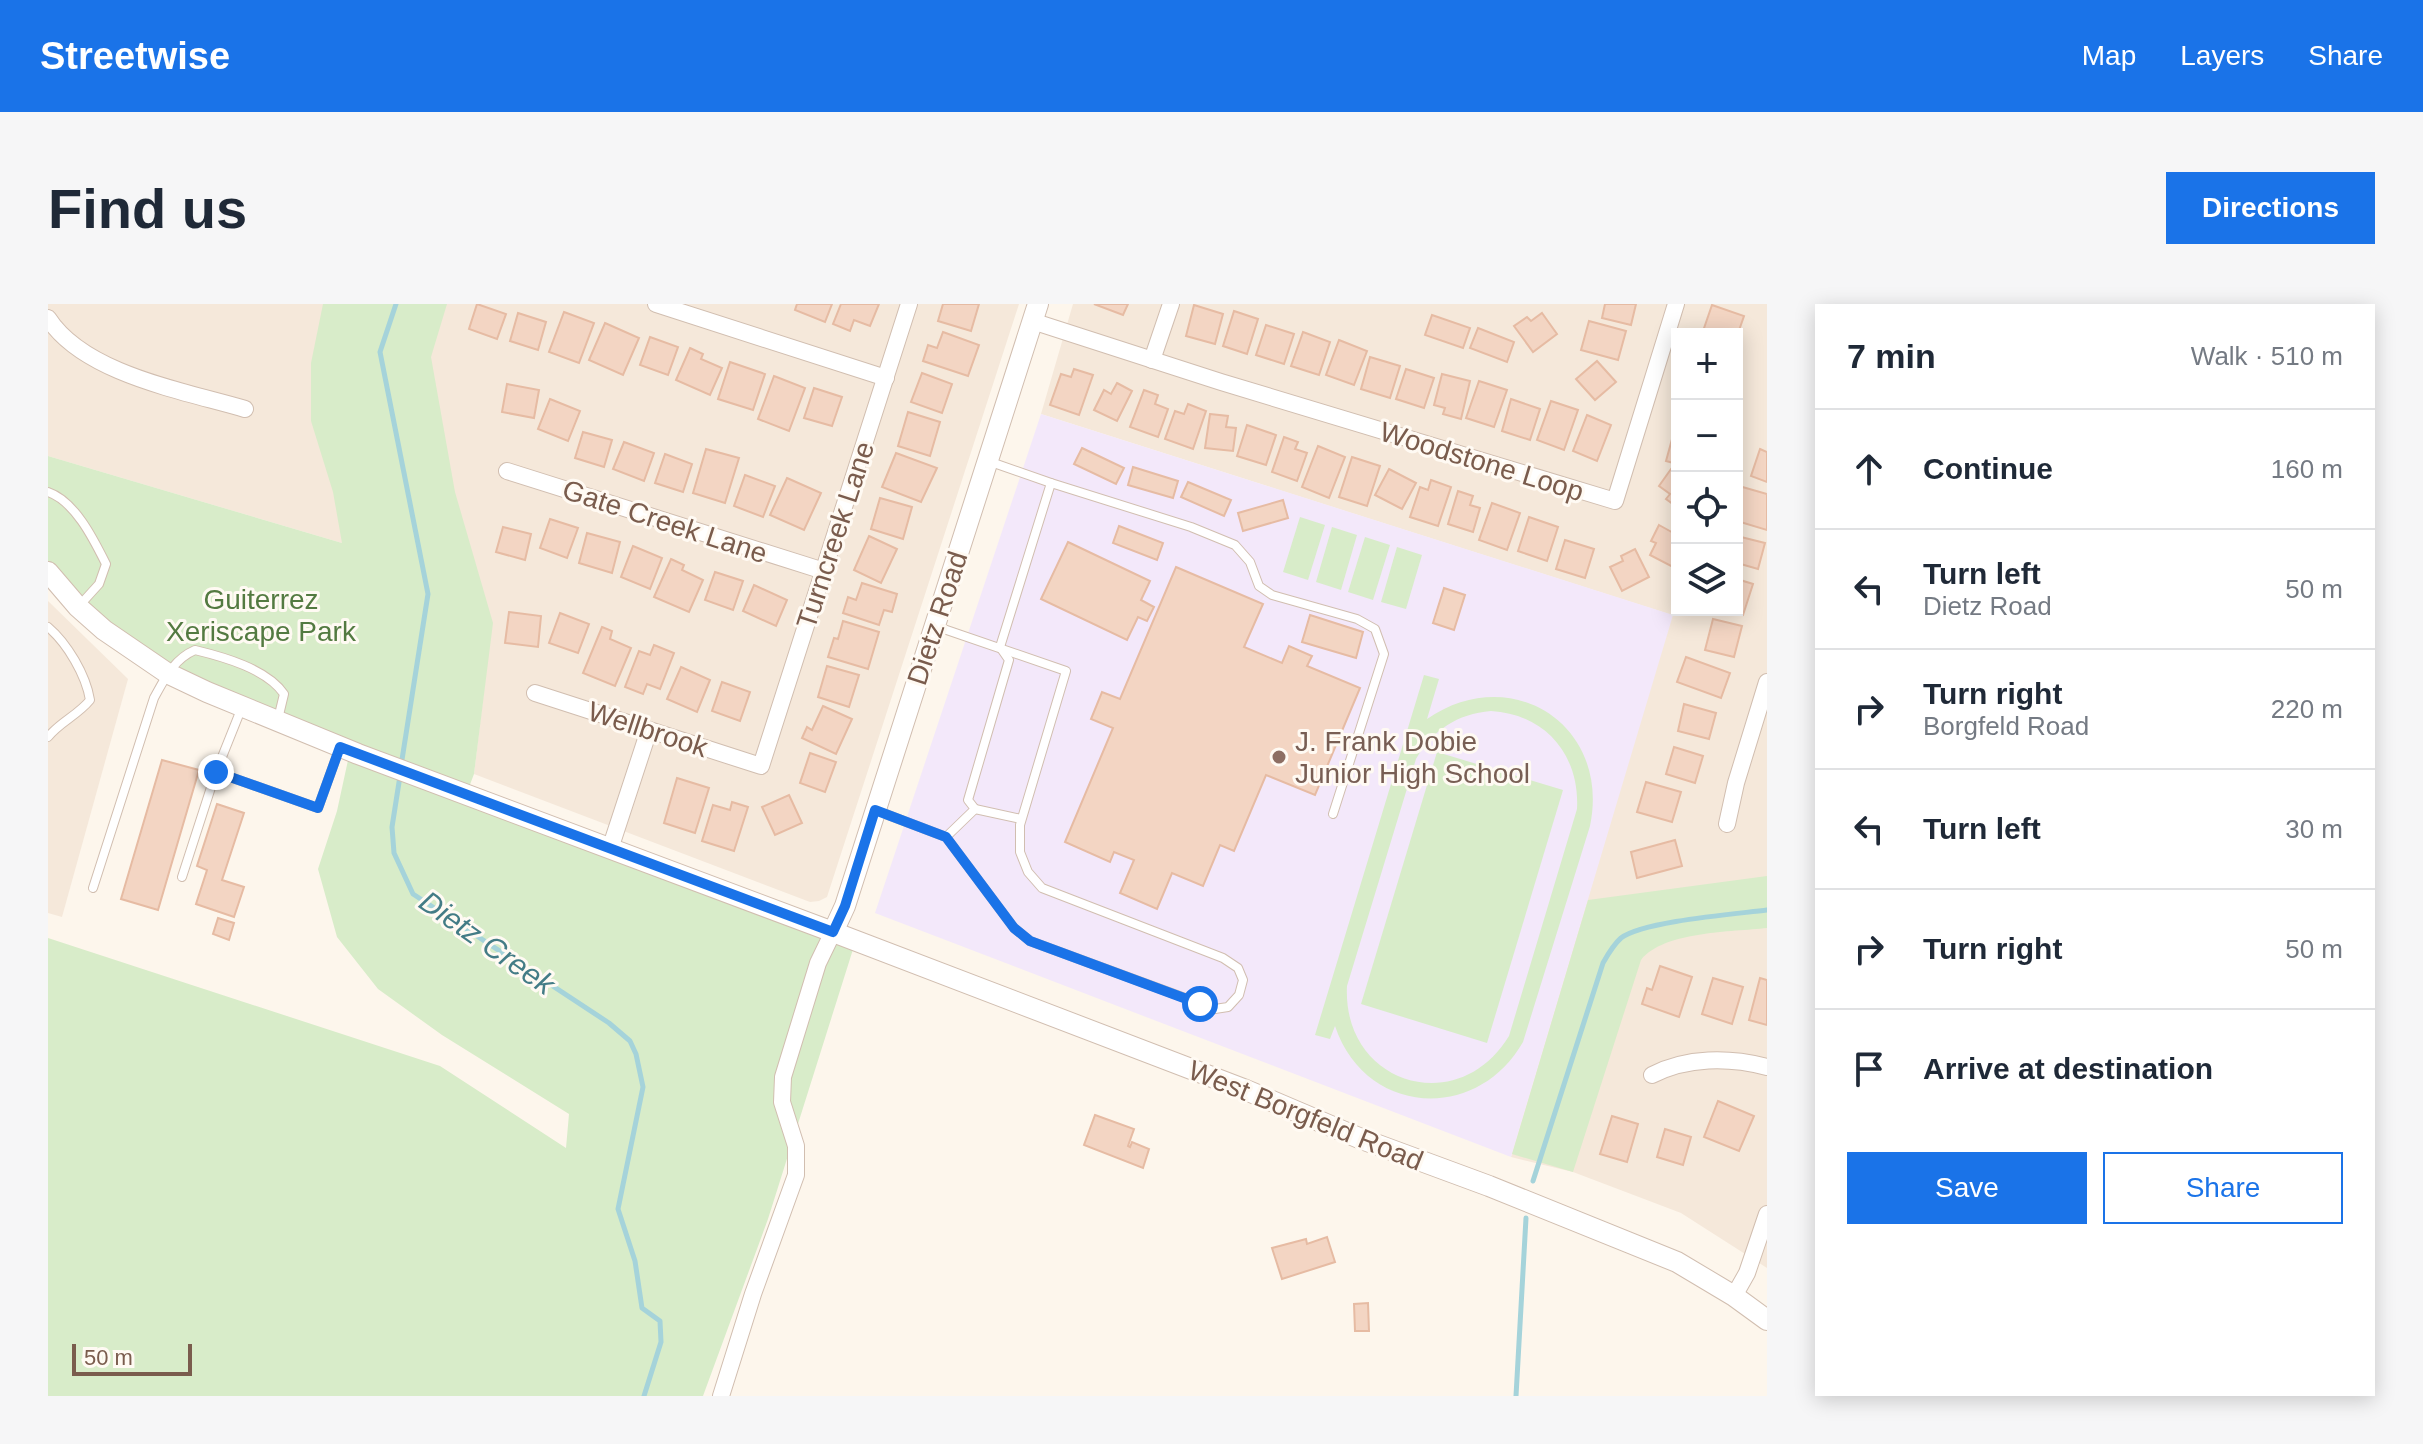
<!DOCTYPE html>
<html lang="en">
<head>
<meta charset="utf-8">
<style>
	body { margin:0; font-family:Helvetica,sans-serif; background:#f6f6f7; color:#1f2937 }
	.controls { position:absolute; right:24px; top:24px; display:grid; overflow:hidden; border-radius:0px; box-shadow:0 4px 20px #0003 }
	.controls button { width:72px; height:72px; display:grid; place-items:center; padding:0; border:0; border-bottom:2px solid #e0e1e3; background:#fff; color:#1f2937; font:40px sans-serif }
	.scale { position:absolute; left:24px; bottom:20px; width:120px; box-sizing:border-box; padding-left:8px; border:4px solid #7a5c4d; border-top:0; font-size:22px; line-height:28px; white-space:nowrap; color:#7a5c4d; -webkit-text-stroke:6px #fffaf3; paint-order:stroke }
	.stop { position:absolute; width:24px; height:24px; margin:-18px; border:6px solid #1a73e8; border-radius:50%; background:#fff }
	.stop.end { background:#1a73e8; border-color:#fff; box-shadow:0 2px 8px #0008 }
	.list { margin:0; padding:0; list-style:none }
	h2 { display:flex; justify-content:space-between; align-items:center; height:104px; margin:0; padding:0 32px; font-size:34px }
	h2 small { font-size:26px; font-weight:400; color:#747a83 }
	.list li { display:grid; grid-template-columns:52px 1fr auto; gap:24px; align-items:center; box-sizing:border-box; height:120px; padding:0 32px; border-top:2px solid #e0e1e3 }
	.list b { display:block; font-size:30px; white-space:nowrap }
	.list p { margin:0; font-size:26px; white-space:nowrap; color:#747a83 }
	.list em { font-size:26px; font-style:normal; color:#747a83 }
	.actions { display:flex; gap:16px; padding:24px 32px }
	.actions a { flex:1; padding:18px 0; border:2px solid #1a73e8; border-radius:0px; text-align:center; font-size:28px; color:#1a73e8 }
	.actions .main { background:#1a73e8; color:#fff }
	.icon { flex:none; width:44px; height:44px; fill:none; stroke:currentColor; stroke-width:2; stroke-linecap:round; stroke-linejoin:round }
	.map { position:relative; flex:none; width:1719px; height:1092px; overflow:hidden; border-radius:0px }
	header { display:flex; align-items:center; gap:48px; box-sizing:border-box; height:112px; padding:0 40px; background:#1a73e8; color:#fff }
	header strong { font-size:38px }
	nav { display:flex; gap:44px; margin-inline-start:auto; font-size:28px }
	.intro { display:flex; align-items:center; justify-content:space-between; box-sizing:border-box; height:192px; padding:0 48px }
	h1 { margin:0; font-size:56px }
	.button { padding:20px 36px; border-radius:0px; background:#1a73e8; color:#fff; font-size:28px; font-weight:700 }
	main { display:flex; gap:48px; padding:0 48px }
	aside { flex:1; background:#fff; border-radius:0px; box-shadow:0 4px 20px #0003 }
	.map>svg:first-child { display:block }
	.residential { fill:#f5e8da; fill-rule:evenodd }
	.education { fill:#f3e8fa }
	.green { fill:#d8ecc9; fill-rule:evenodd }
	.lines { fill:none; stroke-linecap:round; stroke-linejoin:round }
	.stream { stroke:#a5d3da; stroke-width:5 }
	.building { fill:#f3d5c3; stroke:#e6bba3; stroke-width:2 }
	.service-casing { stroke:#d1beb0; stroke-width:10 }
	.minor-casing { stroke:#d1beb0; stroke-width:18 }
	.tertiary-casing { stroke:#d1beb0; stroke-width:22 }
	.service { stroke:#fff; stroke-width:8 }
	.minor { stroke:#fff; stroke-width:16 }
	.tertiary { stroke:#fff; stroke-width:20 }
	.route { stroke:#1a73e8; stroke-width:10 }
	.education-dot { fill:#8d6e63; stroke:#fffaf3; stroke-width:3 }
	.labels { text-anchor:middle; stroke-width:6; stroke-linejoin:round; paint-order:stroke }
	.street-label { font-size:28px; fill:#7a5c4d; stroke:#fffaf3 }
	.park-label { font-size:28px; fill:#537a41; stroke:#fffaf3 }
	.education-label { font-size:28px; fill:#785e54; stroke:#fffaf3; text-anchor:start }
	.water-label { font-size:30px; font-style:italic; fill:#437c86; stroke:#fffaf3 }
</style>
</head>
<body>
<header>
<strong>Streetwise</strong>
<nav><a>Map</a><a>Layers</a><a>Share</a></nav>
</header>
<div class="intro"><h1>Find us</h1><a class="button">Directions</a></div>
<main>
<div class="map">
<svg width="1719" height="1092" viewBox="0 0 1719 1092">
	<rect width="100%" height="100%" fill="#fdf6ec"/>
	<g class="residential">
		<path d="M0,0H971L779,593L771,597L762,598L426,470L444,319L294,239L0,152Z"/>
		<path d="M1025,0H1719V964L1633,909L1525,868L1463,853L1624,311L993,110ZM1629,30H1689V306H1629Z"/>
		<path d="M0,297L80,375L14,613L0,609Z"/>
	</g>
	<path class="education" d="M993,110L1625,311L1463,853L827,609Z"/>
	<g class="green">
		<path d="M275,0H399L383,53L407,188L445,319L426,470L418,491L807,639L720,915L655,1092H0V634L392,762L518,844L521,810L394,731L330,685L289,633L270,565L289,507L302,447L119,369L0,268V152L294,239L285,188L263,117V59Z"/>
		<path d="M1252,213L1277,221L1260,276L1235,268Z"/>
		<path d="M1284,223L1309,231L1293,286L1268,278Z"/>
		<path d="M1317,233L1342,241L1325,296L1300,288Z"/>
		<path d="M1349,243L1374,251L1358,305L1333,298Z"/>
		<path d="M1376,371L1391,375L1379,415C1463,357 1563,421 1542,522L1475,738C1429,819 1317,812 1287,722L1282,735L1267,731ZM1443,407C1497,410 1532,451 1529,505L1461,732C1410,816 1294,780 1299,682L1368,455C1385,426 1409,410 1443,407Z"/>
		<path d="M1389,448L1515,486L1439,739L1313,700Z"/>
		<path d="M1719,572V624C1684,628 1616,627 1593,656L1525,868L1464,850L1540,596Z"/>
	</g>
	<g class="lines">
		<g class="stream">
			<path d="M348,0L332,48L380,290L353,462"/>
			<path d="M352,472L344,523L346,549L365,590L561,719L582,737L588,750L595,783L570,905L587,957L594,1004L612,1017L613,1038L596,1092"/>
			<path d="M1485,877L1555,659C1560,650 1565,641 1573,634C1596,617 1688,610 1719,606"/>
			<path d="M1468,1092L1478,914"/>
		</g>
	</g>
	<g class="building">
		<path d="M429,0L458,10L449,35L421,25Z"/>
		<path d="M749,0H784L777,18L747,6Z"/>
		<path d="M793,0H831L822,22L806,16L802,27L785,20Z"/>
		<path d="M895,0H931L923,27L890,17Z"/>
		<path d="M1046,0H1080L1075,11Z"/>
		<path d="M1557,0H1588L1583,21L1554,14Z"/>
		<path d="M1146,1L1175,10L1167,40L1138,32Z"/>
		<path d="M1664,1L1696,12L1689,32L1654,30Z"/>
		<path d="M1186,7L1210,15L1199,50L1175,42Z"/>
		<path d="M516,8L546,19L531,59L501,48Z"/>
		<path d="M470,9L498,18L490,46L462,37Z"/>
		<path d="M1494,9L1509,30L1485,48L1466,22L1479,13L1483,17Z"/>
		<path d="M1384,11L1422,24L1415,44L1377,31Z"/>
		<path d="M1541,17L1578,27L1570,56L1533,46Z"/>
		<path d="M557,19L591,34L575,71L541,56Z"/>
		<path d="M1218,21L1246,30L1236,60L1208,51Z"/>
		<path d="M1430,24L1466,38L1459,58L1422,44Z"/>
		<path d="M895,28L931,41L920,72L875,57L880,41L889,44Z"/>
		<path d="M1255,28L1282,38L1271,71L1243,62Z"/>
		<path d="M602,33L630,43L620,71L592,61Z"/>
		<path d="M1291,36L1319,47L1306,81L1278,71Z"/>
		<path d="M642,44L655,50L653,55L674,64L662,91L628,76Z"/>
		<path d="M1322,53L1352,62L1342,94L1313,85Z"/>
		<path d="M1549,57L1568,78L1547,96L1528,75Z"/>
		<path d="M682,58L717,70L705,106L670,95Z"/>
		<path d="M1026,65L1045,71L1031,111L1002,101L1013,70L1023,73Z"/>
		<path d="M1358,65L1386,74L1376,104L1348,95Z"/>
		<path d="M874,69L904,80L894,109L863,98Z"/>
		<path d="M1394,70L1422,77L1413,115L1395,110L1397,104L1386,101Z"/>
		<path d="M726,72L757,84L741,127L710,115Z"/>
		<path d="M1431,77L1459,86L1446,123L1418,114Z"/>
		<path d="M1069,79L1084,87L1069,117L1046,106L1056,86L1063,90Z"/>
		<path d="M459,80L491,86L486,114L454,108Z"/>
		<path d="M766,84L794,93L784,122L756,114Z"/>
		<path d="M1096,86L1110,91L1107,100L1120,105L1110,133L1082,123Z"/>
		<path d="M502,95L532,107L520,137L490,125Z"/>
		<path d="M1463,95L1492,105L1482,136L1454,127Z"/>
		<path d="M1503,97L1530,106L1516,146L1489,136Z"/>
		<path d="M1140,100L1158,107L1145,145L1117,135L1127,107L1136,110Z"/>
		<path d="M860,108L892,118L882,152L850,142Z"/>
		<path d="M1162,110L1180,112L1178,123L1188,124L1185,147L1157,144Z"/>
		<path d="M1539,111L1563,121L1549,157L1525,147Z"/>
		<path d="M1199,121L1228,131L1218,161L1189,152Z"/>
		<path d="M535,128L564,136L556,163L527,154Z"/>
		<path d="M1626,128L1629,129V160L1618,157Z"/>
		<path d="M1236,133L1250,138L1247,145L1259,149L1249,177L1224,168Z"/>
		<path d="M576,138L606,149L596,177L565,165Z"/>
		<path d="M1270,142L1297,153L1281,194L1254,183Z"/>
		<path d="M1034,144L1076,164L1068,180L1026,160Z"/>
		<path d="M658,145L691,154L677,199L645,189Z"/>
		<path d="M1712,145L1719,148V178L1703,172Z"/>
		<path d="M848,149L889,164L873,198L834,183Z"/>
		<path d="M617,150L644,160L635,188L607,179Z"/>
		<path d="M1304,153L1332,162L1319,202L1291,193Z"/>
		<path d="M1085,163L1130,177L1125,194L1080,181Z"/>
		<path d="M1341,165L1368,179L1354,205L1327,191Z"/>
		<path d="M1623,165L1629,169V203L1618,195L1622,190L1611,182Z"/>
		<path d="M697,171L727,182L715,213L686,202Z"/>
		<path d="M739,174L773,189L756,226L722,211Z"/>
		<path d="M1383,176L1403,183L1390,222L1362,213L1372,183L1380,186Z"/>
		<path d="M1140,178L1183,196L1176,212L1133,193Z"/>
		<path d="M1691,182L1719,190V226L1689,217Z"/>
		<path d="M1410,187L1425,192L1422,201L1432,204L1425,228L1400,220Z"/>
		<path d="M832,194L864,203L855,235L823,225Z"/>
		<path d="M1235,196L1240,214L1195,227L1190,209Z"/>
		<path d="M1444,199L1472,209L1459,246L1431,236Z"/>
		<path d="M1481,213L1510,223L1499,257L1470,247Z"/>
		<path d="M502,215L530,224L519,254L492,244Z"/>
		<path d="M1611,221L1629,231V257L1625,263L1602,251L1608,239L1603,237Z"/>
		<path d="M1071,222L1115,239L1109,256L1065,239Z"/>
		<path d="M455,223L483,230L477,256L448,248Z"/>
		<path d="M539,229L572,238L564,269L531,259Z"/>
		<path d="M821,232L849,245L833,279L806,266Z"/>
		<path d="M1689,232L1717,239L1710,265L1689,259Z"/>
		<path d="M1517,236L1546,245L1537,274L1508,265Z"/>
		<path d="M1020,238L1102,277L1093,296L1106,303L1099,317L1090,313L1079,336L993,295Z"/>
		<path d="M585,242L614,254L602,285L573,273Z"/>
		<path d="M1587,245L1601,273L1574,287L1562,263L1575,257L1573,252Z"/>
		<path d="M623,255L636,261L634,266L655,276L641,308L606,293Z"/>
		<path d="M1128,263L1215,300L1196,343L1234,359L1241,342L1264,352L1259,362L1312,384L1267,491L1218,471L1186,547L1172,541L1155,582L1124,569L1109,605L1072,589L1086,556L1066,548L1062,558L1017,538L1065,424L1043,415L1054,388L1072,395Z"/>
		<path d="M667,268L695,277L685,306L657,296Z"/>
		<path d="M1689,275L1705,280L1695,311L1681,306H1689Z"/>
		<path d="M814,279L849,290L844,308L836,306L831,321L795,309L800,293L808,296Z"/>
		<path d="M706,281L739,296L728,322L695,307Z"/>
		<path d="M1396,284L1417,291L1406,326L1385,319Z"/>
		<path d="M461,308L493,312L490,343L457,339Z"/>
		<path d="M512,309L541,320L530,349L501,339Z"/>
		<path d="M1262,311L1315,328L1308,354L1254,338Z"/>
		<path d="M1665,315L1694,322L1686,353L1657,346Z"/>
		<path d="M795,317L831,328L820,365L780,353L786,334L790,335Z"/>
		<path d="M554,323L564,327L562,335L583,344L567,382L535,369Z"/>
		<path d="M606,341L626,349L612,385L599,380L595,390L577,383L591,347L602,351Z"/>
		<path d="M1638,353L1682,369L1673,394L1629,378Z"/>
		<path d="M779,362L811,371L801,403L770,393Z"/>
		<path d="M633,363L662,376L649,408L619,395Z"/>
		<path d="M674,378L702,388L692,417L664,407Z"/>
		<path d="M1636,400L1668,409L1661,435L1630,427Z"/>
		<path d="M775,402L804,415L788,450L754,434L759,423L764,426Z"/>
		<path d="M1626,443L1655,452L1647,479L1618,470Z"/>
		<path d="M762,449L788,458L777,488L752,479Z"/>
		<path d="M114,456L151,466L110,606L73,595Z"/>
		<path d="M629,474L661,484L647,529L616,519Z"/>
		<path d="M1598,478L1633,488L1624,518L1589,508Z"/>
		<path d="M741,491L754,519L727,531L714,503Z"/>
		<path d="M684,498L700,503L686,547L654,537L665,501L682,506Z"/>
		<path d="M169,500L196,509L174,576L196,583L186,613L148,600L159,566L149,562Z"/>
		<path d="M1627,536L1634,562L1589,574L1583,548Z"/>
		<path d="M170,614L186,619L181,636L165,630Z"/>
		<path d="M1612,662L1644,673L1631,713L1594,700L1599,684L1604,686Z"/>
		<path d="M1665,674L1695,683L1684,720L1654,710Z"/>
		<path d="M1712,674L1719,676V721L1701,716Z"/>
		<path d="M1670,797L1706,812L1691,847L1656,833Z"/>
		<path d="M1047,811L1086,825L1080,842L1082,843L1084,838L1101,845L1095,864L1036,841Z"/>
		<path d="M1564,812L1590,820L1579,858L1552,850Z"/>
		<path d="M1617,825L1643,833L1635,861L1609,853Z"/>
		<path d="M1279,933L1287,958L1234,975L1224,944L1258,935L1259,940Z"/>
		<path d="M1320,999L1321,1027H1307L1306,1000Z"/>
	</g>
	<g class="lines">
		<g class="service-casing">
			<g id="service">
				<path d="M1003,179L1143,223L1187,241L1202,258L1211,282L1224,291L1309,315L1327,325L1336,350L1285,510"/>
				<path d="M0,188C27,197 46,236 58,260L51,280L31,302"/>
				<path d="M0,323C19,339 38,371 42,396C30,411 12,418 0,433"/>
				<path d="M168,468L270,504L292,443"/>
				<path d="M927,505L973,515"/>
				<path d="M827,506L898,533L966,624L982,637L1167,705L1180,703L1191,691L1195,676L1190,664L1175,654L994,584L980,568L972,548V521L1018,367L887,322"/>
				<path d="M898,533L927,505L920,496L961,356L952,343L1003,179L940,157"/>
				<path d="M134,573L168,468L194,403"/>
				<path d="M45,584L106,394C117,374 126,355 147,346C176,353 219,365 236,390L230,415"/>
			</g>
		</g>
		<g class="minor-casing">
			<g id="minor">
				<path d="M608,0L838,74"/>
				<path d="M0,14C36,70 136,87 197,105"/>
				<path d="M984,17L1173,78L1567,197L1628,0"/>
				<path d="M1104,56L1123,0"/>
				<path d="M459,167L776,267"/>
				<path d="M487,389L713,462L861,0"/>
				<path d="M1679,520L1688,479L1719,378"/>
				<path d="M562,545L601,426"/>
				<path d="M1604,771C1639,753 1681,753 1719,763"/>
				<path d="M1686,992L1699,969L1719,910"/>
				<path d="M673,1092L705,990L748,871V842L734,798L735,773L770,659L785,628"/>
			</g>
		</g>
		<g class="tertiary-casing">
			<g id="tertiary">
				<path d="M0,268L30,303L56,326L119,369L159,388L310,450L785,628L1198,786L1311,834L1441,882L1629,958L1686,992L1719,1016"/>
				<path d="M785,628L797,602L990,0"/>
			</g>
		</g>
		<use href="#service" class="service"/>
		<use href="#minor" class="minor"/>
		<use href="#tertiary" class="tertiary"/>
	</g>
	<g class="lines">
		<path class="route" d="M168,468L270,504L292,443L785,628L797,602L827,506L898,533L966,624L982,637L1152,700"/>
	</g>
	<circle class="education-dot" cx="1231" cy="453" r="8"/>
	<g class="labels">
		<g class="street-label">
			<text transform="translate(1434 157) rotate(17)" y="10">Woodstone Loop</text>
			<text transform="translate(617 217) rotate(18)" y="10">Gate Creek Lane</text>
			<text transform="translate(787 231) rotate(-72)" y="10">Turncreek Lane</text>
			<text transform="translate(889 314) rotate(-72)" y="10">Dietz Road</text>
			<text transform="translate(600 425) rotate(18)" y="10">Wellbrook</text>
			<text transform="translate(1258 811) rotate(22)" y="10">West Borgfeld Road</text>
		</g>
		<g class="park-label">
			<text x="213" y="305">Guiterrez<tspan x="213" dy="32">Xeriscape Park</tspan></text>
		</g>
		<g class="education-label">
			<text x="1247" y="447">J. Frank Dobie<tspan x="1247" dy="32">Junior High School</tspan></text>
		</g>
		<g class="water-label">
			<text transform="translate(439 639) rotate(35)" y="10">Dietz Creek</text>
		</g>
	</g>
</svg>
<div class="controls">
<button>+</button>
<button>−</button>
<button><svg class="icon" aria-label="locate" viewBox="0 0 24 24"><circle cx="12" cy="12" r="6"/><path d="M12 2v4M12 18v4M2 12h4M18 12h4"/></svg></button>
<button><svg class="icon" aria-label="layers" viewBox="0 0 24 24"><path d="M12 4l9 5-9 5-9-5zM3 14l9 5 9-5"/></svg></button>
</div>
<div class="scale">50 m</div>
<div class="stop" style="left:1152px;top:700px"></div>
<div class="stop end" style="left:168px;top:468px"></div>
</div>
<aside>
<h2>7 min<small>Walk · 510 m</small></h2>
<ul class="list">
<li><svg class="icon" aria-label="ahead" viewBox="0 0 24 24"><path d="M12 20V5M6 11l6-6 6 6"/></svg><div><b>Continue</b></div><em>160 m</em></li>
<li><svg class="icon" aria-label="left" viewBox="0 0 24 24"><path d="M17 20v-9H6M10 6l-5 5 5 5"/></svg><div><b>Turn left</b><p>Dietz Road</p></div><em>50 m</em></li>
<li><svg class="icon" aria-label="right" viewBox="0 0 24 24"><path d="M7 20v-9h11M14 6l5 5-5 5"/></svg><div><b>Turn right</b><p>Borgfeld Road</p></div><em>220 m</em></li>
<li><svg class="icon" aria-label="left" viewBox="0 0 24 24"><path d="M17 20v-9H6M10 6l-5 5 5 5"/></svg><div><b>Turn left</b></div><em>30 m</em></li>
<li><svg class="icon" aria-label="right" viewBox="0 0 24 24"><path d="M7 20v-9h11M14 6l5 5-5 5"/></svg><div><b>Turn right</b></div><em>50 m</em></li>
<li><svg class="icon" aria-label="arrive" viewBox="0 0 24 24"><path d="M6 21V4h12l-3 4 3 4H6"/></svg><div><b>Arrive at destination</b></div></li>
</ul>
<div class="actions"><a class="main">Save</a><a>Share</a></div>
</aside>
</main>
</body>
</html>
